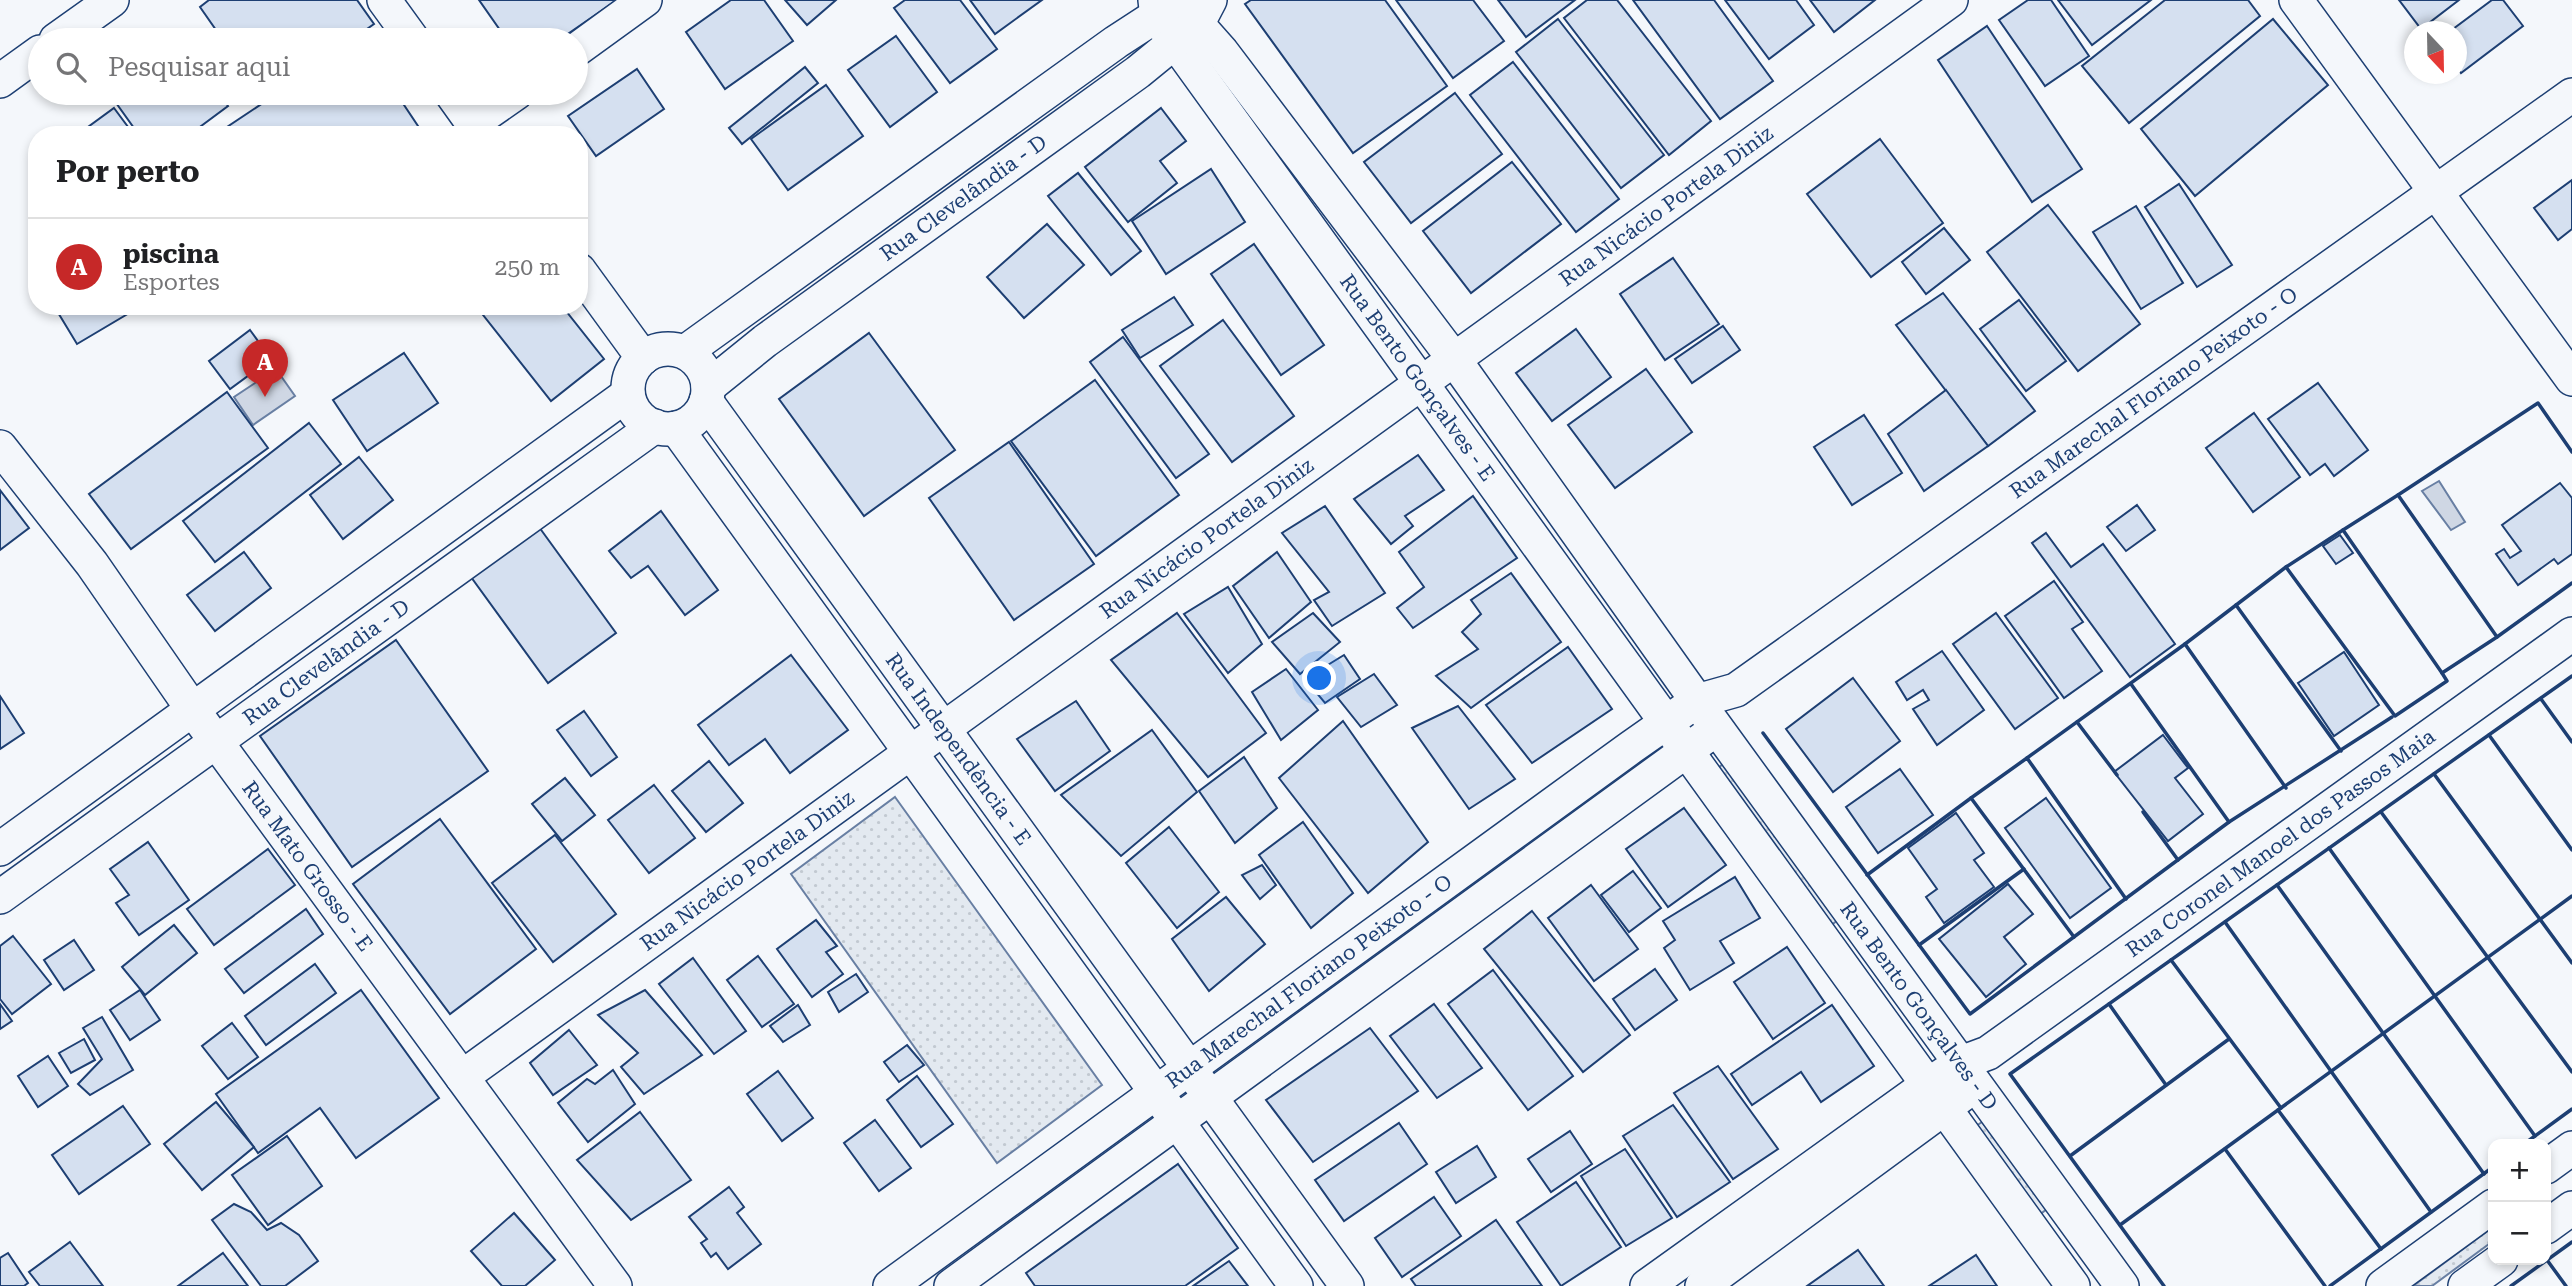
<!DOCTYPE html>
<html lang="pt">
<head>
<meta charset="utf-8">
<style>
	body { margin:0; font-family:"Roboto Serif",serif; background:#f6f6f6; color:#202124 }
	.controls { position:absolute; right:21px; bottom:21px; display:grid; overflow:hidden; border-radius:14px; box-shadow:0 4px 10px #0003 }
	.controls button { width:63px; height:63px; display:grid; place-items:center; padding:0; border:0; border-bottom:2px solid #e0e0e0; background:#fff; color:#202124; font:35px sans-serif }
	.compass { position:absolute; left:2404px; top:21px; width:63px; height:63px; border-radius:50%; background:#fff; box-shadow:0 4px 10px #0003; rotate:158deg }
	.you { position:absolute; left:1320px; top:679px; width:24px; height:24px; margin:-18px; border:5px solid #fff; border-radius:50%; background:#1a73e8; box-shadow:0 0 0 10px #1a73e833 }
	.badge { display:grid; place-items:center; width:46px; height:46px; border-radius:50%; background:#c62828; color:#fff; font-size:23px; font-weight:700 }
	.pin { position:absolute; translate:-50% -58px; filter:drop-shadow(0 2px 4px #0008) }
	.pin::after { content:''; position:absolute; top:37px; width:24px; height:21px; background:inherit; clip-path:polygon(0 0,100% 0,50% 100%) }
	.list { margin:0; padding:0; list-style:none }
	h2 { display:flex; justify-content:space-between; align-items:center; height:91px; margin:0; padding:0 28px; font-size:30px }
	h2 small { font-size:23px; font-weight:400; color:#757577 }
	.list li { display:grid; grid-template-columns:46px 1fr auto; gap:21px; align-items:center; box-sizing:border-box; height:98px; padding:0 28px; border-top:2px solid #e0e0e0 }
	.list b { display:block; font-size:26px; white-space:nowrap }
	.list p { margin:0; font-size:23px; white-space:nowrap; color:#757577 }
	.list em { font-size:23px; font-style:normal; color:#757577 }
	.icon { flex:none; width:38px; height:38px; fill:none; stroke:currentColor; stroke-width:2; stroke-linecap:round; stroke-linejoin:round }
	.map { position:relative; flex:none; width:2572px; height:1286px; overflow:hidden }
	.search { position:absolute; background:#fff; box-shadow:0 4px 10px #0003; left:28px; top:28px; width:560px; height:77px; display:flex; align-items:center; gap:18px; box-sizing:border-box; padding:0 24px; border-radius:38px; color:#757577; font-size:26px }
	.panel { position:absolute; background:#fff; box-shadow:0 4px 10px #0003; left:28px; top:126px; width:560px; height:189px; border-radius:28px }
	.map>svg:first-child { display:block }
	.grass { fill:url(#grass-dots); stroke:#687fa3; stroke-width:2 }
	.water { fill:#cfd7e4; stroke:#687fa3; stroke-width:2 }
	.building { fill:#d5e0f0; stroke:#1d3f73; stroke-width:2 }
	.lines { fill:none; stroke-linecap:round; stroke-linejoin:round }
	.minor-casing { stroke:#1d3f73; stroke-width:36 }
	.minor { stroke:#f4f7fb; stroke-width:33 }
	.wall { stroke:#1d3f73; stroke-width:3.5 }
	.labels { text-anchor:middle; stroke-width:5; stroke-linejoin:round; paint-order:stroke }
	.street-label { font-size:21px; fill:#1d3f73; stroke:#f4f7fb }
</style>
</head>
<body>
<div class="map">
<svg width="2572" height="1286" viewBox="0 0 2572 1286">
	<defs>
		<pattern id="grass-dots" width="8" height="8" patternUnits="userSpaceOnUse" patternTransform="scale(1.75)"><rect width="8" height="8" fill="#e3e9f0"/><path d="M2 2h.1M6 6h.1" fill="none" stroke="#c2c9d1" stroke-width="1.8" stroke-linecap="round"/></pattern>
	</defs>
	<rect width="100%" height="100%" fill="#f4f7fb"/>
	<g class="grass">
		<path d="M1724,763L1838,920L1830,926L1717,769Z"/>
		<path d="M895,797L1102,1085L997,1163L791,874Z"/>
		<path d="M1982,1122L2047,1209L2039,1215L1973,1128Z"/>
		<path d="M2493,1227V1241L2432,1286H2413Z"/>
	</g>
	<g class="water">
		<path d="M276,369L295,396L253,425L234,397Z"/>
		<path d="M2439,481L2465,522L2451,530L2422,491Z"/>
	</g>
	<g class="building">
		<path d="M209,0H357L374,24L351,40H223L200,7Z"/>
		<path d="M479,0H617L559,40H507Z"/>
		<path d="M731,0H764L793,41L725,89L686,32Z"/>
		<path d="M785,0H836L807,25Z"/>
		<path d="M905,0H960L997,49L950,83L894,8Z"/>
		<path d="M970,0H1042L995,34Z"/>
		<path d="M1251,0H1385L1447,86L1353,153L1245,4Z"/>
		<path d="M1396,0H1473L1504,41L1453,78Z"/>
		<path d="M1498,0H1575L1526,37Z"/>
		<path d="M1587,0H1617L1711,121L1669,155L1564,18Z"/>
		<path d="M1633,0H1714L1773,81L1720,119Z"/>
		<path d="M1725,0H1796L1814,25L1769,59Z"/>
		<path d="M1810,0H1875L1834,32Z"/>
		<path d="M2028,0H2051L2089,56L2045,86L1999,20Z"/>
		<path d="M2058,0H2151L2092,45Z"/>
		<path d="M2165,0H2248L2260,16L2129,123L2082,66Z"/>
		<path d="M2399,0H2459L2421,29Z"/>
		<path d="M2492,0H2503L2523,26L2461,73L2456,66V32H2449Z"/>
		<path d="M1558,19L1664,155L1621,188L1516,52Z"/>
		<path d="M2273,19L2328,85L2195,196L2141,129Z"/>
		<path d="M1987,26L2082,169L2032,202L1938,60Z"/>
		<path d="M896,36L937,92L890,127L848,70Z"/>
		<path d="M1513,62L1619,199L1576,232L1470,95Z"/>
		<path d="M805,67L818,83L742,144L729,128Z"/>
		<path d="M637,69L664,109L596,156L568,116Z"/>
		<path d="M826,85L863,136L788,190L751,139Z"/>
		<path d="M109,93H218L228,106L189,135H139Z"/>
		<path d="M278,93H396L424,135H233L227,127Z"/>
		<path d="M1455,93L1502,154L1411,223L1364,162Z"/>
		<path d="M114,108L134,135H77Z"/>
		<path d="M1161,108L1186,141L1160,161L1177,183L1128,222L1085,167Z"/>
		<path d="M1880,139L1943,223L1871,277L1807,194Z"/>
		<path d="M1512,162L1561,224L1471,293L1423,231Z"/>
		<path d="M1211,169L1245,222L1166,274L1132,221Z"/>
		<path d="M1078,173L1141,251L1111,275L1048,196Z"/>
		<path d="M2572,180V229L2558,240L2534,208Z"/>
		<path d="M2179,184L2232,265L2197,287L2145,207Z"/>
		<path d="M2048,205L2140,324L2078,371L1987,252Z"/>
		<path d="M2136,206L2183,283L2141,309L2093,232Z"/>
		<path d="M1047,224L1084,265L1024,318L987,277Z"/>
		<path d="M1944,228L1970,260L1926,294L1902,262Z"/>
		<path d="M1254,244L1324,345L1281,375L1211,274Z"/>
		<path d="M1673,258L1719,324L1665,360L1620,294Z"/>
		<path d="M1943,293L2035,411L1988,446L1896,325Z"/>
		<path d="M1174,297L1193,325L1140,358L1122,330Z"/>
		<path d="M2019,300L2066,361L2026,391L1980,329Z"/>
		<path d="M54,306H141L77,344Z"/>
		<path d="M476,306H562L604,359L551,401Z"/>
		<path d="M1223,320L1294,416L1232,462L1160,366Z"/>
		<path d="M1723,326L1740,350L1692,383L1675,359Z"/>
		<path d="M1576,329L1611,377L1552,421L1516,373Z"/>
		<path d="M250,330L271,359L230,389L209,361Z"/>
		<path d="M869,333L955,450L864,516L779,399Z"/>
		<path d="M1123,337L1209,454L1176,478L1090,362Z"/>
		<path d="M404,353L438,403L367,451L333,400Z"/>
		<path d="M1646,369L1692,432L1615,488L1568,425Z"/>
		<path d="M1095,380L1179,495L1096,556L1011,441Z"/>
		<path d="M2318,383L2368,450L2334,476L2325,464L2310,475L2268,419Z"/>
		<path d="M1946,390L1988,446L1924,491L1888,434Z"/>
		<path d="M227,392L268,448L131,549L89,494Z"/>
		<path d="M2254,413L2300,477L2253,512L2206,448Z"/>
		<path d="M1864,415L1902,473L1852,505L1814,447Z"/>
		<path d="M309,423L341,464L215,562L183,521Z"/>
		<path d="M1009,442L1094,564L1014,620L929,498Z"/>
		<path d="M1418,455L1444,490L1405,516L1413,526L1391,544L1354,499Z"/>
		<path d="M359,457L393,500L343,539L310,495Z"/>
		<path d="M2560,483L2572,498V554L2558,564L2554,559L2518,585L2496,554L2504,549L2510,558L2521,551L2502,525Z"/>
		<path d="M0,490L29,528L0,550Z"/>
		<path d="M1473,496L1517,558L1413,628L1397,608L1424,587L1399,552Z"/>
		<path d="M2137,505L2155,530L2126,551L2107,527Z"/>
		<path d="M1325,506L1385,593L1332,626L1314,600L1329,592L1282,533Z"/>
		<path d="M661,511L718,590L685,615L648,566L631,578L609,551Z"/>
		<path d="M539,527L616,633L548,683L471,577Z"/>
		<path d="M2046,533L2071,567L2103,544L2175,644L2130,677L2032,543Z"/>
		<path d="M2340,535L2353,553L2336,564L2323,546Z"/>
		<path d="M244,552L271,588L215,631L187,595Z"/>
		<path d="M1277,552L1311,602L1269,638L1233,586Z"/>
		<path d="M1511,573L1561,642L1471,708L1436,676L1478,649L1462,632L1481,614L1471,600Z"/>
		<path d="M2054,581L2083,622L2072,629L2102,671L2064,698L2005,616Z"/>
		<path d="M1228,587L1262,644L1228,673L1184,614Z"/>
		<path d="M1177,613L1266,733L1208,777L1111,660Z"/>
		<path d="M1313,613L1340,642L1300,674L1272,642Z"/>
		<path d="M1996,613L2058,698L2015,729L1953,644Z"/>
		<path d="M396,640L488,771L352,867L260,736Z"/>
		<path d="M1568,647L1612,709L1532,763L1486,705Z"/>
		<path d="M1942,651L1984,710L1937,745L1913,709L1929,700L1923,690L1907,700L1896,682Z"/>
		<path d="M2344,652L2379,705L2334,736L2298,683Z"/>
		<path d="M791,655L848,730L790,773L765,739L729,765L698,725Z"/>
		<path d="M1344,655L1360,679L1325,703L1305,679Z"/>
		<path d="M1286,669L1318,710L1281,740L1252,692Z"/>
		<path d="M1374,674L1397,705L1361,727L1337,697Z"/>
		<path d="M1853,678L1900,741L1833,792L1786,729Z"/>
		<path d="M0,696L24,733L0,749Z"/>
		<path d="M1076,701L1110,751L1055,791L1017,739Z"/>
		<path d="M1458,706L1515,779L1469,809L1412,728Z"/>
		<path d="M584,711L617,757L591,776L557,730Z"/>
		<path d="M1343,721L1428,842L1368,893L1279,778Z"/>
		<path d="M1152,730L1197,792L1121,856L1061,795Z"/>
		<path d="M2163,735L2188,768L2175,778L2203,814L2168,841L2114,772Z"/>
		<path d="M1244,757L1277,808L1235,843L1199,791Z"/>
		<path d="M709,761L743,803L706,832L672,791Z"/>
		<path d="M1900,769L1933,815L1878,853L1846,807Z"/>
		<path d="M565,778L595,815L562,841L532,804Z"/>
		<path d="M654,785L695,838L649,873L608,820Z"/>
		<path d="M2046,798L2111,888L2070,918L2005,828Z"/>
		<path d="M1684,808L1726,865L1668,907L1626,849Z"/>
		<path d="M1956,813L1984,853L1974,860L1994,887L1944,923L1926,897L1937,889L1908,848Z"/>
		<path d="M440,819L536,949L450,1014L353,884Z"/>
		<path d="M1303,822L1353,893L1311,928L1259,855Z"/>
		<path d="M1169,827L1219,892L1177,928L1126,863Z"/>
		<path d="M555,835L616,914L553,962L492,883Z"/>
		<path d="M148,842L189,900L139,935L116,903L129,895L110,869Z"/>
		<path d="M268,849L295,885L214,945L187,909Z"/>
		<path d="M1262,865L1276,885L1260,899L1242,875Z"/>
		<path d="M1633,871L1661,908L1629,932L1601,895Z"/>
		<path d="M1735,877L1760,918L1720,941L1734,963L1690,990L1664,948L1675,940L1663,921Z"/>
		<path d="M2008,884L2033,914L2004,937L2026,964L1986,997L1939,939Z"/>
		<path d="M1591,885L1638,949L1594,981L1548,918Z"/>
		<path d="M1226,897L1265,944L1209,991L1172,939Z"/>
		<path d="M306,909L323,934L244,993L225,969Z"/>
		<path d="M1532,911L1630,1035L1583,1072L1484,949Z"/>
		<path d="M816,920L837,946L826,952L843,974L812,997L777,949Z"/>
		<path d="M174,925L197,953L145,995L122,967Z"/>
		<path d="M13,936L51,984L12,1014L0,999V946Z"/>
		<path d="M74,940L94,970L64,990L44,960Z"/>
		<path d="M1787,947L1825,1003L1773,1039L1734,982Z"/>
		<path d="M758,956L794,1004L762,1027L727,980Z"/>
		<path d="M693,958L746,1031L714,1054L659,984Z"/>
		<path d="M315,964L336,993L266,1045L245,1016Z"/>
		<path d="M1655,969L1677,1000L1635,1030L1613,999Z"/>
		<path d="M1493,970L1573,1076L1528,1110L1448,1004Z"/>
		<path d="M856,974L868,992L839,1012L828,992Z"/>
		<path d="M140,990L160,1020L130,1040L110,1010Z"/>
		<path d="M361,990L439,1098L356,1158L320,1108L258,1153L216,1094Z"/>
		<path d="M645,990L702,1055L644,1094L621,1067L638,1053L598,1015Z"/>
		<path d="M0,1004L12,1021L0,1029Z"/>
		<path d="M1434,1004L1482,1068L1437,1098L1390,1036Z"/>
		<path d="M798,1005L810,1025L783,1042L770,1026Z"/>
		<path d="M1832,1005L1874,1066L1821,1102L1801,1072L1752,1105L1731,1074Z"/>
		<path d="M102,1017L133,1070L90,1095L78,1084L102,1059L83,1028Z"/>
		<path d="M232,1023L258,1057L228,1079L202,1046Z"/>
		<path d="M1370,1028L1418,1091L1313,1162L1266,1100Z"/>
		<path d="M569,1030L597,1065L553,1095L530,1063Z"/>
		<path d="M84,1039L95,1060L71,1073L59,1053Z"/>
		<path d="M907,1045L924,1065L899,1082L884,1062Z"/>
		<path d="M48,1056L68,1086L38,1107L18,1076Z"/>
		<path d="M1718,1066L1778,1149L1733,1179L1674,1093Z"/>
		<path d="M613,1070L635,1104L588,1142L558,1103L587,1079L595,1084Z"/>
		<path d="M778,1071L813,1118L782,1141L747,1094Z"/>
		<path d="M917,1076L953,1124L921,1147L887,1100Z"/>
		<path d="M216,1102L254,1147L202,1190L164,1144Z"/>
		<path d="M1673,1105L1730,1182L1677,1217L1623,1136Z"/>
		<path d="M123,1106L150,1144L79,1194L52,1155Z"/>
		<path d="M640,1112L691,1180L631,1220L577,1160Z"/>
		<path d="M875,1120L911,1168L879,1191L844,1143Z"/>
		<path d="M1399,1123L1427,1164L1344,1221L1315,1180Z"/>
		<path d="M1570,1131L1592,1164L1551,1192L1528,1159Z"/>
		<path d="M287,1136L322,1186L268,1225L232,1175Z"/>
		<path d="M1477,1146L1496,1177L1456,1203L1436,1172Z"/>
		<path d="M1625,1149L1672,1218L1626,1246L1581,1176Z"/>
		<path d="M1178,1164L1238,1248L1185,1286H1035L1026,1273Z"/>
		<path d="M1576,1182L1621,1247L1561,1286L1517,1222Z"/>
		<path d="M729,1187L744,1207L737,1213L761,1244L728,1269L716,1253L711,1257L701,1243L707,1239L689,1217Z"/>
		<path d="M1434,1197L1461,1236L1402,1277L1375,1238Z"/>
		<path d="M234,1204L251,1212L267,1230L281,1223L299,1235L318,1261L285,1286H261L212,1220Z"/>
		<path d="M514,1213L555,1260L525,1286H502L471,1251Z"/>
		<path d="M1496,1220L1542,1286H1416L1411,1279Z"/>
		<path d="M70,1242L103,1286H40L29,1272Z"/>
		<path d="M1858,1250L1884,1286H1807Z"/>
		<path d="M8,1253L28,1283L24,1286H0V1258Z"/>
		<path d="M223,1253L248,1286H178Z"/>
		<path d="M1976,1255L1997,1286H1929Z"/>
		<path d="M1229,1261L1248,1286H1193Z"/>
	</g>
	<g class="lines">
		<g class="minor-casing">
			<g id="minor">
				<path d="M384,0L413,40"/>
				<path id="s1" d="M1155,0L1157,17L2073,1286"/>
				<path id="s2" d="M1176,0L1222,52L1454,359L1697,701L2122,1286"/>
				<path d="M2296,0L2572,379"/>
				<path d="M56,40L112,0"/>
				<path d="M576,50L645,0"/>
				<path d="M0,81L40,52"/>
				<path d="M451,93L481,135"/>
				<path d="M473,123L516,93"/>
				<path d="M579,270L643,358"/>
				<circle cx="668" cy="389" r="40"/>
				<path d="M685,352L1116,42L1173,5"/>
				<path id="s3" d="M708,387L765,341L1138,72L1198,23L1210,0"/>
				<path id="s4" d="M706,401L1347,1286"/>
				<path d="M676,428L1296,1286"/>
				<path id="s5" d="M0,447L92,564L193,710L615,1286"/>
				<path d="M0,849L628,394"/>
				<path id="s6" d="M0,897L655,426"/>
				<path id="s7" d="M462,1077L1951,0"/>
				<path d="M2546,1167L2572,1148"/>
				<path d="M2546,1227L2572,1208"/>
				<path id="s8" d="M890,1286L1630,748L1697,701L1736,690L2572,95"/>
				<path d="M951,1286L1704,738"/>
				<path id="s9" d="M1647,1286L1926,1086L1961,1063L1988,1053L2572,634"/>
				<path d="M1702,1286L1962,1095"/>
				<path d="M2383,1286L2493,1206"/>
				<path d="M2465,1286L2501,1260"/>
			</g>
		</g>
		<use href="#minor" class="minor"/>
		<g class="wall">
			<path d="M2572,452L2538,403L2398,495L2497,637L2572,583"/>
			<path d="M2398,495L2343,530L2442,673L2497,637"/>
			<path d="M2343,530L2286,567L2395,716L2447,681L2442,673"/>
			<path d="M2236,605L2341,751"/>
			<path d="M2131,684L2229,822"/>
			<path d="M2541,699L2572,742"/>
			<path d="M2077,722L2117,775"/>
			<path d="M1763,733L1970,1014L2229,822L2392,717"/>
			<path d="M2489,735L2572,850"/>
			<path d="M2027,758L2185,644"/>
			<path d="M2434,774L2572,963"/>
			<path d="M2286,788L2185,644L2286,567"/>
			<path d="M1971,798L2027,758L2126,899"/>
			<path d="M2143,812L2178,860"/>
			<path d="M2381,812L2572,1072"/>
			<path d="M2329,848L2535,1136"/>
			<path d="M1867,875L1971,798L2074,937"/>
			<path d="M2277,885L2484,1174"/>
			<path d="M2225,922L2431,1212"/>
			<path d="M1919,945L2024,869"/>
			<path d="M2171,960L2281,1108"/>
			<path d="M2109,1004L2166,1085"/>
			<path d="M2278,1110L2381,1249"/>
			<path d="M2524,1144L2572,1109"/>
			<path d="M2225,1149L2325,1286"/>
			<path d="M2070,1156L2229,1039"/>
			<path d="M2120,1225L2572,896"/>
			<path d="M2547,1260L2566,1286"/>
			<path d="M2164,1286L2010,1074L2572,676"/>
			<path d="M2330,1286L2493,1167"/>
			<path d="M2511,1286L2572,1242"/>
		</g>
	</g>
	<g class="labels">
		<g class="street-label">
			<text dy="7" stroke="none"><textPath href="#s3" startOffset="318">Rua Clevelândia - D</textPath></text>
			<text dy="7" stroke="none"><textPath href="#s7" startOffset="1486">Rua Nicácio Portela Diniz</textPath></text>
			<text dy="7" stroke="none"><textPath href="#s1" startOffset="462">Rua Bento Gonçalves - E</textPath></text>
			<text dy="7" stroke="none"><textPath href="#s8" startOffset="1550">Rua Marechal Floriano Peixoto - O</textPath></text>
			<text dy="7" stroke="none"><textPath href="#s7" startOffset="919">Rua Nicácio Portela Diniz</textPath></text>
			<text dy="7" stroke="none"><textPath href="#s6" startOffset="402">Rua Clevelândia - D</textPath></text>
			<text dy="7" stroke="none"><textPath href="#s4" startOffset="430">Rua Independência - E</textPath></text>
			<text dy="7" stroke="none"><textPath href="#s9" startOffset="774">Rua Coronel Manoel dos Passos Maia</textPath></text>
			<text dy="7" stroke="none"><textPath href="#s5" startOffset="520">Rua Mato Grosso - E</textPath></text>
			<text dy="7" stroke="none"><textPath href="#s7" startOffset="352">Rua Nicácio Portela Diniz</textPath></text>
			<text dy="7" stroke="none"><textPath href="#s8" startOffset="518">Rua Marechal Floriano Peixoto - O</textPath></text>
			<text dy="7" stroke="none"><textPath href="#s2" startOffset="1251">Rua Bento Gonçalves - D</textPath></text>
		</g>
	</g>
</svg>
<div class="controls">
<button>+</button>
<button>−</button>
</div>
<svg class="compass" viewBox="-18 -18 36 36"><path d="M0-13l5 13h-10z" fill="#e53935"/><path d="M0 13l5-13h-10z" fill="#757577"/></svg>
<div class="you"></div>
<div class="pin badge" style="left:265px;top:397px">A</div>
<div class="search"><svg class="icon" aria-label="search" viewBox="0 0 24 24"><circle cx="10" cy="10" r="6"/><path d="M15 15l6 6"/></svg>Pesquisar aqui</div>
<section class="panel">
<h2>Por perto<small></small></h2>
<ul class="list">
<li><span class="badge">A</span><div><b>piscina</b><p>Esportes</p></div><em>250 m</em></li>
</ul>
</section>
</div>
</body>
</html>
